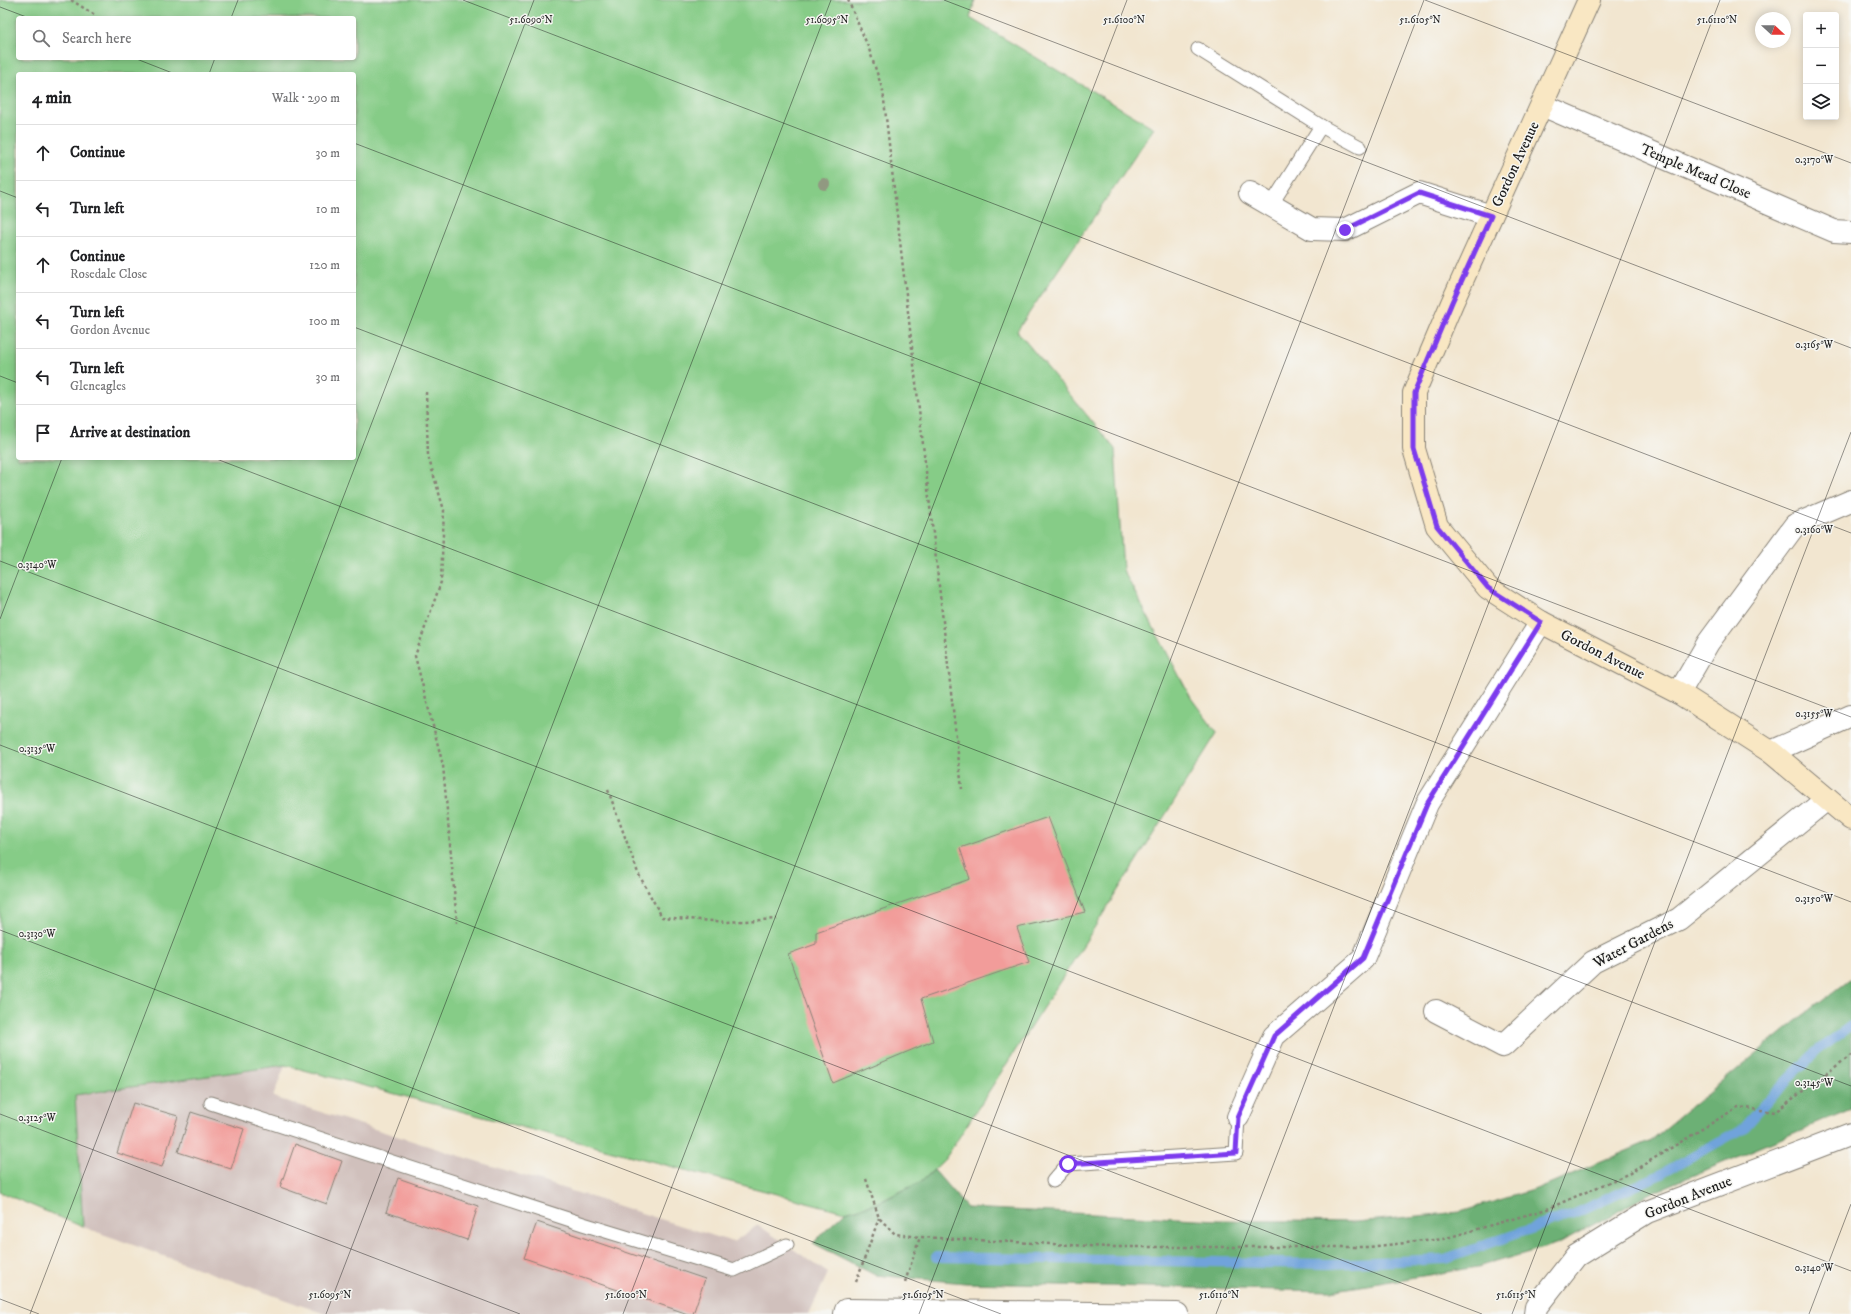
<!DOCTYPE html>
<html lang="en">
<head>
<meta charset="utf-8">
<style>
	body { margin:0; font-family:"IM FELL DW Pica",serif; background:#f6f6f6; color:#202124 }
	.controls { position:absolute; right:12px; top:12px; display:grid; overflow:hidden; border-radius:4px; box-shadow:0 2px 10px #0003 }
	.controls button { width:36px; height:36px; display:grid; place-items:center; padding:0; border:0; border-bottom:1px solid #e0e0e0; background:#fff; color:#202124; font:20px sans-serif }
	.compass { position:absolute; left:1755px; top:12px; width:36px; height:36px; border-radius:50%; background:#fff; box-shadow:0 2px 10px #0003; rotate:111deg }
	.stop { position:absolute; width:12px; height:12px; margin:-9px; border:3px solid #7c3aed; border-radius:50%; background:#fff }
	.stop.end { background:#7c3aed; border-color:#fff; box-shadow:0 1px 4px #0008 }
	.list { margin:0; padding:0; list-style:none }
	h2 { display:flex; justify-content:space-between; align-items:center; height:52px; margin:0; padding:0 16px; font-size:17px }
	h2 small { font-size:13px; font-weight:400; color:#757577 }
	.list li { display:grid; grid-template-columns:26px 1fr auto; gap:12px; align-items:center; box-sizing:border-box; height:56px; padding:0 16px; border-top:1px solid #e0e0e0 }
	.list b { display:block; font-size:15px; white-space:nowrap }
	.list p { margin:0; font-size:13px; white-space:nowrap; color:#757577 }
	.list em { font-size:13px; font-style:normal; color:#757577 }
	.icon { flex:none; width:22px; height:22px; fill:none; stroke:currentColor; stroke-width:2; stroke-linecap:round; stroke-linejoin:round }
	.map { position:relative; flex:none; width:1851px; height:1314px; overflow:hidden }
	.search { position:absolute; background:#fff; box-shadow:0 2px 10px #0003; left:16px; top:16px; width:340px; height:44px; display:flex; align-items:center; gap:10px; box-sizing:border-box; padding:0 14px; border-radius:4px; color:#757577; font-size:15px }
	.panel { position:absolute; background:#fff; box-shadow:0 2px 10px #0003; left:16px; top:72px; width:340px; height:388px; border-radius:4px }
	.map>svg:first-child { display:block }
	.industrial { fill:#d0c0bc }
	.green { fill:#86cc87; stroke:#517452; fill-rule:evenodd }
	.forest { fill:#6cb074; stroke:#446648 }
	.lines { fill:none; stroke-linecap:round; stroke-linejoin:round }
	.stream { stroke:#6fa3db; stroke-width:10 }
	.building { fill:#f29c9a }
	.lane-casing { stroke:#878176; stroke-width:15 }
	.street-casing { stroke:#878176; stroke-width:24 }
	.secondary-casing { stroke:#878176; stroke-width:24 }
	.path { stroke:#878176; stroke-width:2.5; stroke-dasharray:3 3; stroke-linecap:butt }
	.lane { stroke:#fff; stroke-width:13 }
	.street { stroke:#fff; stroke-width:22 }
	.secondary { stroke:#f9e7c3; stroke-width:22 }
	.tree { fill:#919981 }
	.route { stroke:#7c3aed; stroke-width:5 }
	.ticks { fill:none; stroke:#1c1c1c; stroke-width:1; stroke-opacity:0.45 }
	.labels { text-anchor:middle; stroke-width:3; stroke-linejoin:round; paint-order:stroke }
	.street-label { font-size:15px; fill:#1c1c1c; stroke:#f6f6f2 }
	.ticks-label { font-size:10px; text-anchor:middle; fill:#1c1c1c; stroke:#f6f6f2; stroke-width:3; stroke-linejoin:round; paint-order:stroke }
</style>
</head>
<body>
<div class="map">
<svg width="1851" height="1314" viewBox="0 0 1851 1314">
	<rect width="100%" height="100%" fill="#f6f6f2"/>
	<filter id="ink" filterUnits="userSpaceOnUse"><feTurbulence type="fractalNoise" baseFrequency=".025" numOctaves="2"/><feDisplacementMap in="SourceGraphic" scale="8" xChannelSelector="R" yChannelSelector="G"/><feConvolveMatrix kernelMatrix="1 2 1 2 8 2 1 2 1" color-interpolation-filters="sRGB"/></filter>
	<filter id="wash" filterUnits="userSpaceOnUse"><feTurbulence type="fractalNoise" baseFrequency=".012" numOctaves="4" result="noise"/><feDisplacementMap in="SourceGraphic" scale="16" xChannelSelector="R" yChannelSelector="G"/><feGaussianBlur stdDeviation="0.9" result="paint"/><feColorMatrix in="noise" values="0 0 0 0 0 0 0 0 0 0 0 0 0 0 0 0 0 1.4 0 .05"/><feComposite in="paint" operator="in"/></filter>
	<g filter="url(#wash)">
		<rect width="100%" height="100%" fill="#f2e6d0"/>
		<path class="industrial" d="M285,1065L273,1097L733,1242L758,1225L828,1273L809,1314H325L83,1227L75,1095Z"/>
		<path class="green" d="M0,0H975L970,18L1154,128L1017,331L1115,449L1123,570L1191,698L1217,733L1072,963L945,1159L922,1181L877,1203L845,1212L285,1065L75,1095L83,1227L0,1192ZM18,18H354V58H18ZM18,74H354V458H18Z"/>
		<path class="forest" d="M1851,979V1109L1656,1191L1557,1244L1478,1267L1330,1291L965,1283L875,1275L813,1243L845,1212L878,1203L922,1181L934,1170L967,1208L1219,1220L1356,1222L1460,1212L1539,1188L1650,1141L1797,1020Z"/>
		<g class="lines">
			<path class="stream" d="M936,1257L1328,1264L1445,1259L1579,1212L1663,1173L1745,1127L1779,1088L1818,1050L1851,1026"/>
		</g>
		<g id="blocks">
			<g class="building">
				<path d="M1048,817L1085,912L1017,928L1029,962L921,999L933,1041L833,1083L788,954L816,944V932L970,879L960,848Z"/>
				<path d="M133,1103L178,1116L162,1167L117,1153Z"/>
				<path d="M191,1112L244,1129L231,1169L178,1152Z"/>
				<path d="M295,1144L342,1161L327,1204L280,1187Z"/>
				<path d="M398,1178L478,1206L467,1240L386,1212Z"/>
				<path d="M537,1222L705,1279L693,1314H688L524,1258Z"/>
			</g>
		</g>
	</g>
	<g filter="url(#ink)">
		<use href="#blocks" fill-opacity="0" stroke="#878176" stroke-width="1"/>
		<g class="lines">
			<g class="lane-casing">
				<g id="lane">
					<path d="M1198,49L1321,126L1360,147"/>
					<path d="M1271,205L1321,126"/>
					<path d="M211,1103L583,1224L734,1270L787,1245"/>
					<path d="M1053,1181L1068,1164L1236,1153L1238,1117"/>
				</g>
			</g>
			<g class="street-casing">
				<g id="street">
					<path d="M1542,105L1834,231L1851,232"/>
					<path d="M1250,193L1312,229L1345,230L1419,193L1491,216"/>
					<path d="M1679,693L1708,643L1795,525L1851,501"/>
					<path d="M1771,752L1851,716"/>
					<path d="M1436,1011L1503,1046L1593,962L1679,919L1827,799"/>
					<path d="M1238,1117L1274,1036L1363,959L1427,804L1541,622"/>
					<path d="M845,1314L846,1310L1177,1314"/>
					<path d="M1535,1314L1536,1307L1576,1256L1647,1212L1851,1134"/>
				</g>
			</g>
			<g class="secondary-casing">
				<path id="secondary" d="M1589,0L1452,303L1414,393V449L1437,526L1488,588L1541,622L1679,693L1771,752L1851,819"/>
			</g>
			<g class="path">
				<path d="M71,0L95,15"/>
				<path d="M848,0L869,49L883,91L962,789"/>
				<path d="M426,392L428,456L444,510L441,582L415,656L443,765L457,923"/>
				<path d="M608,790L638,873L662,917L727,922L777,919"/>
				<path d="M866,1179L879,1218L895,1234L920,1237L1108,1247H1368L1443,1239L1547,1209L1630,1173L1738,1107L1775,1112L1851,1055"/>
				<path d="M856,1282L879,1218"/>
				<path d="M905,1282L920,1237"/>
			</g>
			<use href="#lane" class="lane"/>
			<use href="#street" class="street"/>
			<use href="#secondary" class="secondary"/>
		</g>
		<circle class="tree" cx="824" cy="184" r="6"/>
	</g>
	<g class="lines" filter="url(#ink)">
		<path class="route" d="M1068,1164L1236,1153L1238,1117L1274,1036L1363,958L1427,804L1541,622L1488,588L1437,526L1414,449V393L1452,302L1491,216L1419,193L1345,230"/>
	</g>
	<path class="ticks" d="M463,0L1851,533M944,0L1851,348M1425,0L1851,163M0,7L29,18M231,18L238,0M134,58L175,74M209,74L215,58M354,143L1851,717M0,191L18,198M354,327L1851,902M0,376L18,383M214,458L1851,1086M0,561L1851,1271M0,619L62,458M0,745L1482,1314M0,930L1001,1314M0,1114L520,1314M0,1299L39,1314M30,1314L534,0M326,1314L831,0M623,1314L1127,0M919,1314L1424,0M1216,1314L1720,0M1512,1314L1851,432M1809,1314L1851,1204"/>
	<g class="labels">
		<g class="street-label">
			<text transform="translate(1515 164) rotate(-65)" y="5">Gordon Avenue</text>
			<text transform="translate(1696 171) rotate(23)" y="5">Temple Mead Close</text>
			<text transform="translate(1603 654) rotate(27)" y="5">Gordon Avenue</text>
			<text transform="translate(1633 943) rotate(-28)" y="5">Water Gardens</text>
			<text transform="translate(1688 1197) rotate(-22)" y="5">Gordon Avenue</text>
		</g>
	</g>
	<g class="ticks-label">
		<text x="531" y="23">51.6090°N</text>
		<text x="827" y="23">51.6095°N</text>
		<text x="1124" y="23">51.6100°N</text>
		<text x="1420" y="23">51.6105°N</text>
		<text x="1717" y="23">51.6110°N</text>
		<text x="1814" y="163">0.3170°W</text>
		<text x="1814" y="348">0.3165°W</text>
		<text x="1814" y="533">0.3160°W</text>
		<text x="37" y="568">0.3140°W</text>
		<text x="1814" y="717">0.3155°W</text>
		<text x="37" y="752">0.3135°W</text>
		<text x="1814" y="902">0.3150°W</text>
		<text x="37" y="937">0.3130°W</text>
		<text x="1814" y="1086">0.3145°W</text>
		<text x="37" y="1121">0.3125°W</text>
		<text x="1814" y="1271">0.3140°W</text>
		<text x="330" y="1298">51.6095°N</text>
		<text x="626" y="1298">51.6100°N</text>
		<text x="923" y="1298">51.6105°N</text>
		<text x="1219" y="1298">51.6110°N</text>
		<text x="1516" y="1298">51.6115°N</text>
	</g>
</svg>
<div class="controls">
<button>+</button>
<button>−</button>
<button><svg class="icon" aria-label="layers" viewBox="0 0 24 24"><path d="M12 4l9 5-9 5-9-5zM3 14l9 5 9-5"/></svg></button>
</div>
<svg class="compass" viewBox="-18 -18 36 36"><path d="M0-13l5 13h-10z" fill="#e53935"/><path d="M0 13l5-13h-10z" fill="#757577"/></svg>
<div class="stop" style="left:1068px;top:1164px"></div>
<div class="stop end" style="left:1345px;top:230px"></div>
<div class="search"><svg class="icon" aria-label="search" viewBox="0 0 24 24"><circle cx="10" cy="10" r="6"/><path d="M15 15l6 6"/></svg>Search here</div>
<section class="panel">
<h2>4 min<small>Walk · 290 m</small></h2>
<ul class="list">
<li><svg class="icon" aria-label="ahead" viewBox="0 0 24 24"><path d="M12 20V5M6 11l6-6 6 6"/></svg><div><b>Continue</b></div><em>30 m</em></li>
<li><svg class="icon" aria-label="left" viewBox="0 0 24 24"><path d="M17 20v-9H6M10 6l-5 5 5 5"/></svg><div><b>Turn left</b></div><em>10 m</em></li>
<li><svg class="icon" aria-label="ahead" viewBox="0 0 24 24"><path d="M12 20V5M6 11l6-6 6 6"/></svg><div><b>Continue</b><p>Rosedale Close</p></div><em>120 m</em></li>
<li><svg class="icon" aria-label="left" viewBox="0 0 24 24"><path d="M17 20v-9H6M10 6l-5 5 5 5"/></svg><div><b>Turn left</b><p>Gordon Avenue</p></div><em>100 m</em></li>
<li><svg class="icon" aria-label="left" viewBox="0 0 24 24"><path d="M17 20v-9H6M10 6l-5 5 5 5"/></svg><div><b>Turn left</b><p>Gleneagles</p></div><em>30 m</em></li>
<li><svg class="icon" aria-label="arrive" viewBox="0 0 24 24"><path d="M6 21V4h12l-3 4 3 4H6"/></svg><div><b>Arrive at destination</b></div></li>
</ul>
</section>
</div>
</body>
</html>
